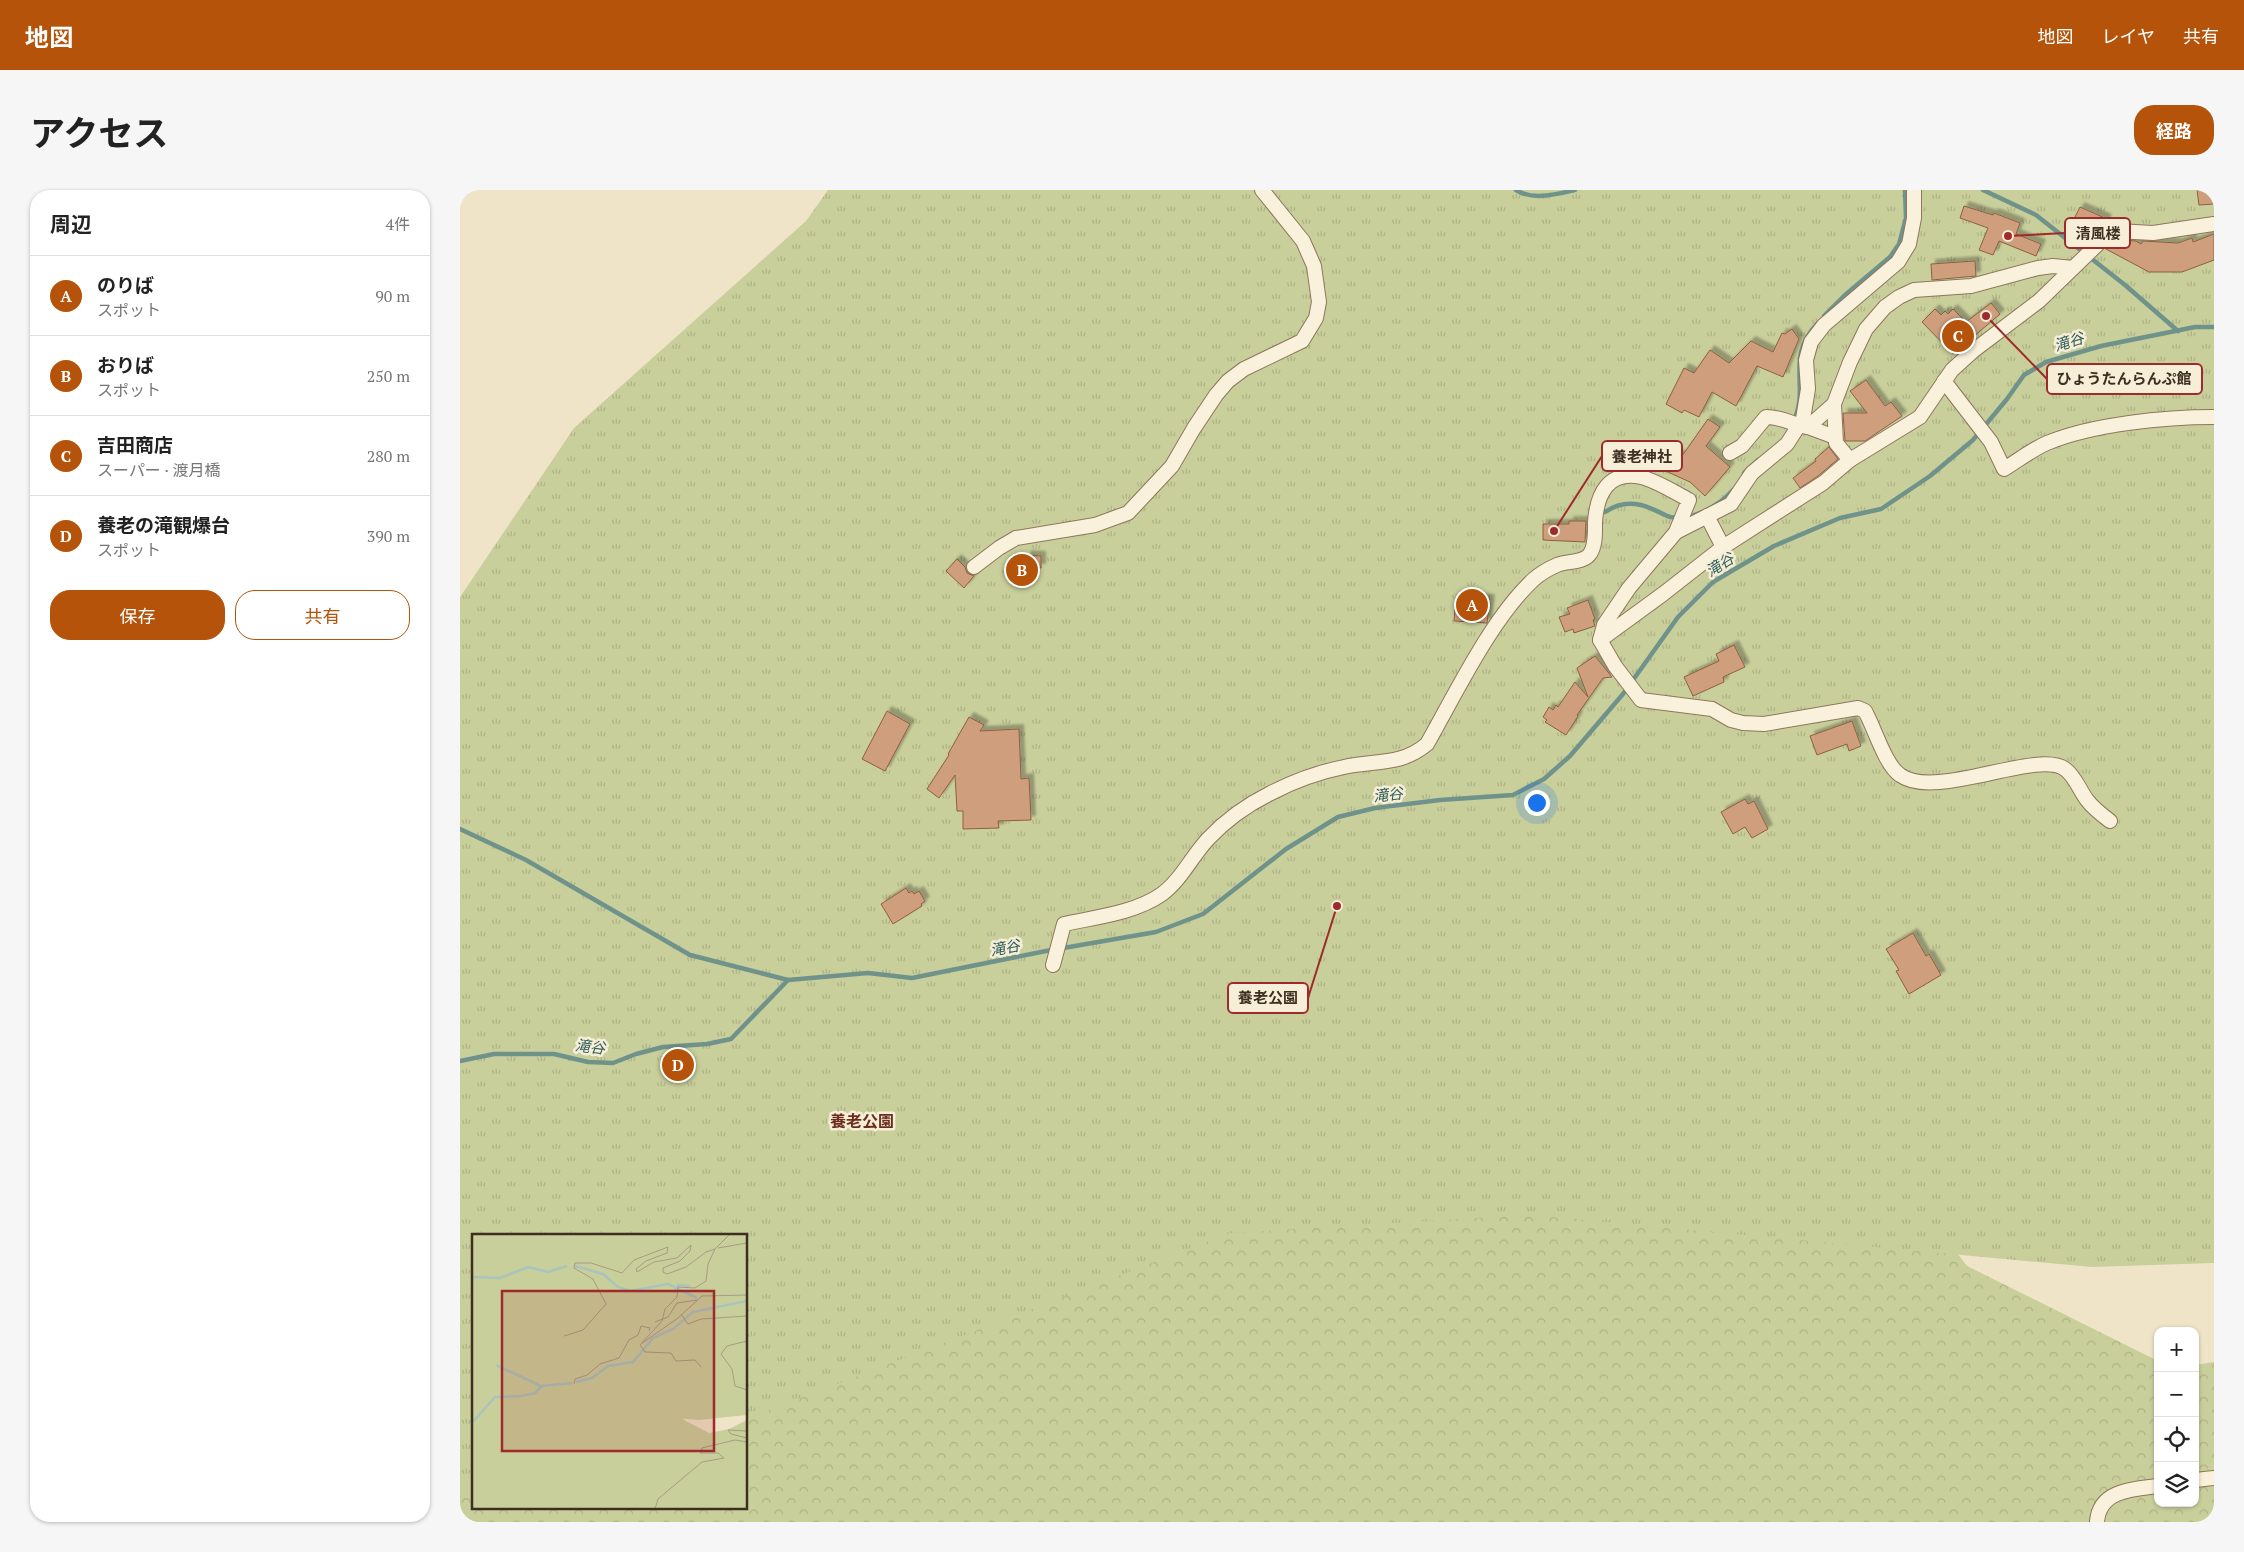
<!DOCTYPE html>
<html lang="ja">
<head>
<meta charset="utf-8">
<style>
	body { margin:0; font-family:"PT Serif","Noto Sans JP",serif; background:#f6f6f6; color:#222 }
	.controls { position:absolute; right:15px; bottom:15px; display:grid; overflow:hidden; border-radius:10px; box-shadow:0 1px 4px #0004 }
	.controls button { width:45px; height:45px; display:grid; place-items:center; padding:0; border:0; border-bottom:1px solid #e0e0e0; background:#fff; color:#222; font:25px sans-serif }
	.you { position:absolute; left:1076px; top:612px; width:18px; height:18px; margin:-12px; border:4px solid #fff; border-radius:50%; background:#1a73e8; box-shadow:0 0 0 8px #1a73e833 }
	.badge { display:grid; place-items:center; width:32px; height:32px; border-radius:50%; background:#b45309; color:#fff; font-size:16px; font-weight:700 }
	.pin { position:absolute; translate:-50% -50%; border:2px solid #fff; box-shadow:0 1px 5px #0006 }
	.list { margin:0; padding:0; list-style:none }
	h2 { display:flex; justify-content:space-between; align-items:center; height:65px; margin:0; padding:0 20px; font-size:21px }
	h2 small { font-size:16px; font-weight:400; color:#767676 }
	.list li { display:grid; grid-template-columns:32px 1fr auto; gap:15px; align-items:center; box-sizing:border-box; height:80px; padding:0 20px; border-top:1px solid #e0e0e0 }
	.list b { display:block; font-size:19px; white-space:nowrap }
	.list p { margin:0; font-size:16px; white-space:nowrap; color:#767676 }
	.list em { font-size:16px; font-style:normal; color:#767676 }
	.actions { display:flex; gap:10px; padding:15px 20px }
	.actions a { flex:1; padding:11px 0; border:1px solid #b45309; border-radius:20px; text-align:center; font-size:18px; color:#b45309 }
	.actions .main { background:#b45309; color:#fff }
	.icon { flex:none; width:28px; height:28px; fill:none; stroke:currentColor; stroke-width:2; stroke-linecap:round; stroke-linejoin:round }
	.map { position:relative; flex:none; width:1754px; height:1332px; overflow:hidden; border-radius:20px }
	header { display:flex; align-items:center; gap:30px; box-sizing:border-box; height:70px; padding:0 25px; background:#b45309; color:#fff }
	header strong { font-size:24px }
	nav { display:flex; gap:28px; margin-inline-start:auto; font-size:18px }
	.intro { display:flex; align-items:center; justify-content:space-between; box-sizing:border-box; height:120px; padding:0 30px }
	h1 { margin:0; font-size:35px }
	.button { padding:12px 22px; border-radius:20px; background:#b45309; color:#fff; font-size:18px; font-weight:700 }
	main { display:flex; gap:30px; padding:0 30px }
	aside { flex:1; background:#fff; border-radius:20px; box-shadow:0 1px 4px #0004 }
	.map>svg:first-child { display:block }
	.forest { fill:url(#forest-crowns); fill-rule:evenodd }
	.park { fill:url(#park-tufts) }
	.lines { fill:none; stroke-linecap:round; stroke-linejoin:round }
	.stream { stroke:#6f938a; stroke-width:4.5 }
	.building { fill:#cf9f7d; stroke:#8d5f41; filter:url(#shadow) }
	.street-casing { stroke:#8d765c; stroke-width:16 }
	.street { stroke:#faf1dc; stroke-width:14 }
	.labels { text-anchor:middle; stroke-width:5; stroke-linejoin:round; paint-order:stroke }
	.water-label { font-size:15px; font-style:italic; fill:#2f5d5a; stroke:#f7eed8 }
	.quarter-label { font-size:16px; font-weight:bold; fill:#6b2e1e; stroke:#f7eed8 }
	.inset-river { fill:none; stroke:#a9c4bc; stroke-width:2.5 }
	.inset-road { fill:none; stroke:#a89b85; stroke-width:1 }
	.view { fill:#9e2a2b; fill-opacity:0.15; stroke:#9e2a2b; stroke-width:2.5 }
	.inset-edge { fill:none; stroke:#3d2e20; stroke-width:2.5 }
	.leader { fill:none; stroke:#9e2a2b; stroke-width:2 }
	.callout-dot { fill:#9e2a2b; stroke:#f7eed8; stroke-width:2 }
	.callout { fill:#f7eed8; stroke:#9e2a2b; stroke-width:2 }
	.callout-label { font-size:15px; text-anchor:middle; font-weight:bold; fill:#3d2e20 }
</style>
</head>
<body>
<header>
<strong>地図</strong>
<nav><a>地図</a><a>レイヤ</a><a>共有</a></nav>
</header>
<div class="intro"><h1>アクセス</h1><a class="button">経路</a></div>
<main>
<aside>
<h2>周辺<small>4件</small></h2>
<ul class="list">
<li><span class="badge">A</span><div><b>のりば</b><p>スポット</p></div><em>90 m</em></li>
<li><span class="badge">B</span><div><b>おりば</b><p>スポット</p></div><em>250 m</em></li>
<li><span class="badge">C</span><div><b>吉田商店</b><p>スーパー · 渡月橋</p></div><em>280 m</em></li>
<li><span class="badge">D</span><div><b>養老の滝観爆台</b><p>スポット</p></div><em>390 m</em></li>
</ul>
<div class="actions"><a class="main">保存</a><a>共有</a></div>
</aside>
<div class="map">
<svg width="1754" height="1332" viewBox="0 0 1754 1332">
	<defs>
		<pattern id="forest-crowns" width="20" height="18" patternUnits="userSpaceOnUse" patternTransform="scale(1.25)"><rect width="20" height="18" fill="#c9cf9b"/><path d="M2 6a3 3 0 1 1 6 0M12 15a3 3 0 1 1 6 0" fill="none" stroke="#aeb285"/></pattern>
		<pattern id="park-tufts" width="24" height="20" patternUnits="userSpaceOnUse" patternTransform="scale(1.25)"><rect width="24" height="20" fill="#c9cf9b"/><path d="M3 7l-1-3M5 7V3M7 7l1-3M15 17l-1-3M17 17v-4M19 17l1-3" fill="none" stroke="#aeb285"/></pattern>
		<filter id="shadow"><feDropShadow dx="4.5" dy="-4.5" stdDeviation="1" flood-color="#0004"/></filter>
	</defs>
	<rect width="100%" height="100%" fill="#f0e4c8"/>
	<path class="forest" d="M1369,894L1507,1076L1698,1171V1313H1735V1175L1754,1172V1332H0V931ZM14,1046H286V1318H14Z"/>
	<path class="park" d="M368,0H1754V1073L1632,1077L1068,1025L770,1043L286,1229V1046H14V1298L0,1296V407L114,238L346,31Z"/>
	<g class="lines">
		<g class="stream">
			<path d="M1056,0C1073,11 1097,4 1115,0"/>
			<path d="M1523,0L1576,25L1665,95L1718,141"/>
			<path d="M1364,126L1385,105L1430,67L1439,54L1446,28L1445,0"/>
			<path d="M1333,232C1351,197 1324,168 1357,134"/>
			<path d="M1284,283L1298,270"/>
			<path d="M1145,322C1160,312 1175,311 1192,319C1198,321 1204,325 1210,327C1232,331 1259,316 1273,300"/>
			<path d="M0,639L66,670L230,765L328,790"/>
			<path d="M0,871L34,864H94L128,872L153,873L176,864L203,857L247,854L271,849L328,790L408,783L452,788L586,761L696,742L743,724L826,659L878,627L915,618L980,610L1053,605L1084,589L1110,566L1163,504L1218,427L1253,392L1314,356L1380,328L1421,319L1470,286L1513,250L1547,209L1564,185L1586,172L1641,156L1735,137H1754"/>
		</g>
	</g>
	<g class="building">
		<path d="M1737,0H1754V14L1739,15Z"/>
		<path d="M1504,16L1533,25L1534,23L1560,33L1556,44L1581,54L1576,66L1539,51L1533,65L1519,60L1528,38L1500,28Z"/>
		<path d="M1620,17L1647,29L1643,39L1636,44L1612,33Z"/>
		<path d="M1754,44V70L1722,82H1689L1646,59L1661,50L1676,51L1681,54L1683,51L1718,53L1732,48L1733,52Z"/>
		<path d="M1515,71L1516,86L1472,90L1471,74Z"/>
		<path d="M1531,113L1540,124L1493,164L1462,132L1475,119L1481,125L1485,121L1488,124L1493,119L1506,132Z"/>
		<path d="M1332,139L1339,149L1323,187L1297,176L1276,216L1252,202L1239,227L1224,220L1222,223L1206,214L1224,178L1234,183L1250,160L1269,173L1291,151L1313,162L1322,143L1325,144Z"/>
		<path d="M1406,190L1425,216L1431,212L1442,226L1405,251H1385L1383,223H1407L1390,201Z"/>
		<path d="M1248,229L1260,237L1246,256L1270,277L1245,306L1230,292L1201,279L1209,260L1222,266Z"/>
		<path d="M1369,257L1378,269L1358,286L1340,298L1333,288L1356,271L1355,269Z"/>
		<path d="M1109,331H1126L1125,352L1083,350V334H1109Z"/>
		<path d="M567,365L581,366V378L566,377Z"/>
		<path d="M497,369L505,377L507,383L514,386L504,398L486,381Z"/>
		<path d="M996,407L1030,409L1027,433L994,431Z"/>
		<path d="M1128,410L1135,429L1133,430L1135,436L1114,443L1113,439L1105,442L1099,427L1110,424L1107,418Z"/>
		<path d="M1274,455L1285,477L1263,487L1264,492L1233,506L1224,487L1259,471L1256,464Z"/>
		<path d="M1135,466L1152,487L1143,488L1117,525L1118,526L1115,531L1106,545L1085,532L1087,530L1083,527L1089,517L1093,520L1096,515L1098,517L1115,492L1128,507L1117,478Z"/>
		<path d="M427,521L450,534L425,581L402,569Z"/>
		<path d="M509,527L524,535L520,541L559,539L561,589L569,588L571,630L538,631L539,638L503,639V621H497L495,585L479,608L467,599L489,565L488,564Z"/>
		<path d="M1392,531L1401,556L1389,561L1387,554L1357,565L1350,546Z"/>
		<path d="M1285,609L1288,614L1294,611L1308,639L1292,648L1285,637L1273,644L1261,622Z"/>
		<path d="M446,698L449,703L452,701L454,704L459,701L465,711L461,714L462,716L433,734L421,714Z"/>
		<path d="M1453,743L1466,766L1469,764L1481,785L1449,804L1436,781L1439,780L1426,759Z"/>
	</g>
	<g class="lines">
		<g class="street-casing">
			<g id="street">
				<path d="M1454,0V28L1449,54L1438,72L1364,135L1351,152L1346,170L1348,199L1343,229L1327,254L1292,283L1271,314L1216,342L1169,398L1144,435L1140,450L1155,476L1181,510L1252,519L1271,530L1283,533L1304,534L1398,518L1405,521L1407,525C1415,540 1426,576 1440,585C1475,611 1577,559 1605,579C1615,586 1620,601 1627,610C1633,618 1642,625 1650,631"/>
				<path d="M1484,191L1531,252L1544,279C1559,270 1571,260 1587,253C1633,234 1705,227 1754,227"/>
				<path d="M1374,214L1376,253L1390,270"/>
				<path d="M1348,237L1375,247"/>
				<path d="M1270,263L1282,256L1306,227C1324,227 1332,235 1348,237L1374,214L1390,172L1406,139L1425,117L1439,107L1454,100L1511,96L1578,78L1593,76L1613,78"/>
				<path d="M1247,326L1263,357"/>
				<path d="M514,377L539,358L556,348L635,335L668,323L712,276L734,238L756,205L768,191L784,179L842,151L856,128L859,112L854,76L843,51L802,0"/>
				<path d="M1140,450L1203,404L1263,357L1363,293L1390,270L1460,227L1492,180L1513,161L1579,111L1641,51L1657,41L1693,43L1754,34"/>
				<path d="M593,775L604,734C636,727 675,723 702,704C721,690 732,666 748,649C765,631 787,615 809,604C832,592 859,582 884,577C915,570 941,576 967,554C996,503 1031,429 1074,389C1080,384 1090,378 1097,375C1106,371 1122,373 1129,365C1136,357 1135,341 1135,332C1137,303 1149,280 1181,287C1195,290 1216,303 1229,310L1216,342"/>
				<path d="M1735,1290L1754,1288"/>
				<path d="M1637,1332C1639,1300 1673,1299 1698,1296"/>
			</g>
		</g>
		<use href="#street" class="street"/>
	</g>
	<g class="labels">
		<g class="water-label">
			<text transform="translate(1609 152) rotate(-17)" y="5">滝谷</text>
			<text transform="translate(1260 375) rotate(-33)" y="5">滝谷</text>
			<text transform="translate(928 605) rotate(-7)" y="5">滝谷</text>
			<text transform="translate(545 758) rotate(-11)" y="5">滝谷</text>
			<text transform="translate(130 857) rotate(7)" y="5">滝谷</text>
		</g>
		<g class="quarter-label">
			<text x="402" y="937">養老公園</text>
		</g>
	</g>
	<g transform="translate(12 1044)">
		<rect width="275" height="275" fill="#f0e4c8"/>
		<path d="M0,0H242L195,164L212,186L237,199L257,195L275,186V275H0Z" fill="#c9cf9b"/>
		<path d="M161,0H275V181L227,186L159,180L123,182L41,214L0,209V175L4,161L17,125L44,86L72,61L97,25L132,6Z" fill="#c9cf9b"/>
		<path class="inset-river" d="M103,32L131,40L146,53L158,57L196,50L225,64M0,43L28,44L56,33L76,38L95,32M204,57L206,51L218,52M24,131L69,152M104,148L120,144L136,132L161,128L181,104L201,95L221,78L275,67M0,189L23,163L49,162L63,159L70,152L100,149"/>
		<path class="inset-road" d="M246,14L275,9M209,80L216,90L229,85L275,82M183,88L196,83L205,69L225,66M92,102L111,96L134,70L121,45L102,34L103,29H119L150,39L162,26L196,13L195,19L174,27L164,35L165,38L182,28L205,24L219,11L218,17L208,27L191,34V38L195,40L214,33L234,18L243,15M275,107L255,112L249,120L260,135L263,152L275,156M169,110L206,84L230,62L275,61M168,111L190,87L193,75L205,63L206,53L223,54L234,47L236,30L243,15L258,0M168,111L173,118L199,119L204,127L223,126L229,133M102,150L103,145L115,141L128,130L147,124L157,106L166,101L169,92L178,94L177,97M275,197L256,196L259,200L275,204M183,275L186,265L230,228L252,224L246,219H228L230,214L263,206L275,208"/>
		<path class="view" d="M30,57H242V217H30Z"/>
		<rect width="275" height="275" class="inset-edge"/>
	</g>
	<path class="leader" d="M1548 46L1605 43M1526 126L1587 189M1094 341L1142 266M877 716L848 808"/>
	<g class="callout-dot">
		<circle cx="1548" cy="46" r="5"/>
		<circle cx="1526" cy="126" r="5"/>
		<circle cx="1094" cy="341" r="5"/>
		<circle cx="877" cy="716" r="5"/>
	</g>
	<g class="callout">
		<rect x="1605" y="28" width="65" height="30" rx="5"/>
		<rect x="1587" y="174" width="155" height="30" rx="5"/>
		<rect x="1142" y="251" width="80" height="30" rx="5"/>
		<rect x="768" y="793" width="80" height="30" rx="5"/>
	</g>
	<g class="callout-label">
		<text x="1638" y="49">清風楼</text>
		<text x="1664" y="194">ひょうたんらんぷ館</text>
		<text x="1182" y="272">養老神社</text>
		<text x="808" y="813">養老公園</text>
	</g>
</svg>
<div class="controls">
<button>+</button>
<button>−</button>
<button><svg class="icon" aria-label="locate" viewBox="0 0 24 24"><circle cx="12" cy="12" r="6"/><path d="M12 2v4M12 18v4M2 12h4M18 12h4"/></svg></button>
<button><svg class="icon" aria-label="layers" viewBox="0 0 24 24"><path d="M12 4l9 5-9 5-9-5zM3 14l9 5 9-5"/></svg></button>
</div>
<div class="you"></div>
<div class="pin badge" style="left:1012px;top:415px">A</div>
<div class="pin badge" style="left:562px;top:380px">B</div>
<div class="pin badge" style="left:1498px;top:146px">C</div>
<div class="pin badge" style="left:218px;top:875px">D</div>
</div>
</main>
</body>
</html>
